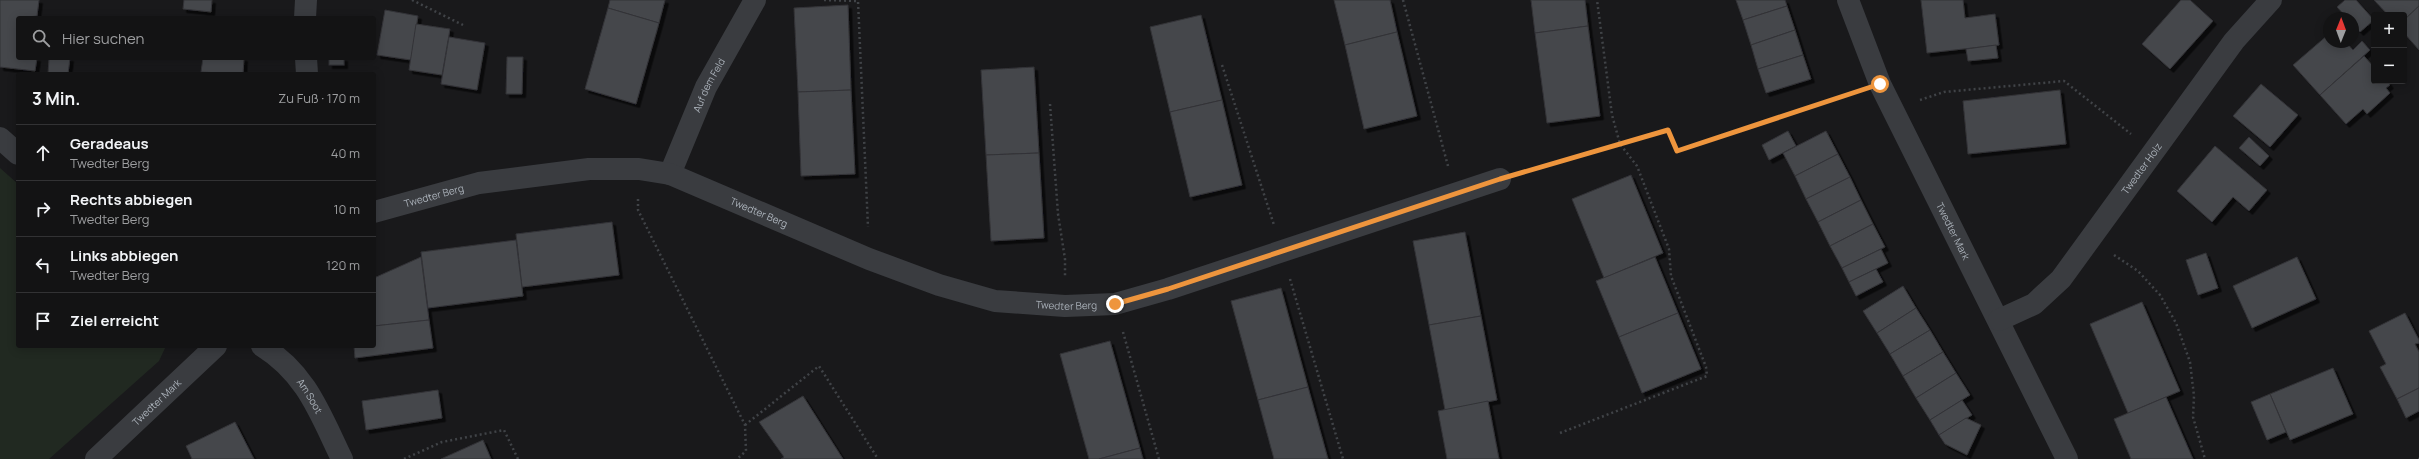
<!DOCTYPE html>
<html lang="de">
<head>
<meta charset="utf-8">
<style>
	body { margin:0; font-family:Manrope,sans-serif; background:#1c1c1d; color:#f1f3f6 }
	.controls { position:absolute; right:12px; top:12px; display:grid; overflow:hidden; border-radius:4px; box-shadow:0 2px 10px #0003 }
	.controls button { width:36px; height:36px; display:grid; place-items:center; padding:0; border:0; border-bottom:1px solid #323234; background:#131314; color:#f1f3f6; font:20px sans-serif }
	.compass { position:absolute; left:2323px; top:12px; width:36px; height:36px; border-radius:50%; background:#131314; box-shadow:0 2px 10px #0003; rotate:1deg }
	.stop { position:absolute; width:12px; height:12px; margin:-9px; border:3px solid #ee953d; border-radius:50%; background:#fff }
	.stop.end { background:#ee953d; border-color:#fff; box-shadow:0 1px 4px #0008 }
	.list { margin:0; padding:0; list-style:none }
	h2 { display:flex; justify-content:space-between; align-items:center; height:52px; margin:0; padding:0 16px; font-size:17px }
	h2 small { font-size:13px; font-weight:400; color:#9d9ea0 }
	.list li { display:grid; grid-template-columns:26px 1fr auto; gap:12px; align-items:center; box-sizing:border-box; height:56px; padding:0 16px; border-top:1px solid #323234 }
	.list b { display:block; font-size:15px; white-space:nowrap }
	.list p { margin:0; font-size:13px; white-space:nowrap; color:#9d9ea0 }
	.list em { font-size:13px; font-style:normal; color:#9d9ea0 }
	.icon { flex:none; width:22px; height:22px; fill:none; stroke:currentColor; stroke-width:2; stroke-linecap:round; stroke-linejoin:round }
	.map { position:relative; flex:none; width:2419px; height:459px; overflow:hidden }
	.search { position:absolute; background:#131314; box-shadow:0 2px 10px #0003; left:16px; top:16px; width:360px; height:44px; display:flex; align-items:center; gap:10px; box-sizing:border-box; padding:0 14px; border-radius:4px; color:#9d9ea0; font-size:15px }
	.panel { position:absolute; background:#131314; box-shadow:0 2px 10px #0003; left:16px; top:72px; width:360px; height:276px; border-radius:4px }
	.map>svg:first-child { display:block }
	.green { fill:#212921 }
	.building { fill:#45474b; stroke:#333337; filter:url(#shadow) }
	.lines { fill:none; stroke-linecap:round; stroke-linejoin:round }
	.path { stroke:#404347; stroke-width:2.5; stroke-dasharray:2 3; stroke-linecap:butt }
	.minor { stroke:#3a3c40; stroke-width:22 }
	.route { stroke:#ee953d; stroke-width:5 }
	.labels { text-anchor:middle; stroke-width:3.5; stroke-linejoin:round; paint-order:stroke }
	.street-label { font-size:10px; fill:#abb2ba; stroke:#141416 }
</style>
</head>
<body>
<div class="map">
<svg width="2419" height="459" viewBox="0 0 2419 459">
	<defs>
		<filter id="shadow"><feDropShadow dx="3.5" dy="3.5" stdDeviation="0" flood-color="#0009"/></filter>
	</defs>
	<rect width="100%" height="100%" fill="#19191b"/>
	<path class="green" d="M0,168L18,184V346H166L159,361L49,459H0Z"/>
	<g class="building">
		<path d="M0,0H39L37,16L18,18V58H37L35,71L0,67Z"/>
		<path d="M184,0H212L211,12L183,9Z"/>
		<path d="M610,0H665L659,23L608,8Z"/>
		<path d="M1334,0H1390L1397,32L1345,45Z"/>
		<path d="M1531,0H1585L1588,26L1535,33Z"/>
		<path d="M1736,0H1785L1787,6L1743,20Z"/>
		<path d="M1921,0H1963L1965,18L1995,14L1999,45L1927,53Z"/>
		<path d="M2181,0H2190L2213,21L2170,69L2142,44Z"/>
		<path d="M2345,0H2356L2374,20L2360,32L2353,25V18H2347L2337,7Z"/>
		<path d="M2374,0H2419V6L2404,20V15H2388Z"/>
		<path d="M848,5L851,90L798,92L794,8Z"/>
		<path d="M1787,6L1795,30L1751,45L1743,20Z"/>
		<path d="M2419,6V50L2404,33V20Z"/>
		<path d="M608,8L659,23L636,104L585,89Z"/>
		<path d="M385,10L418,16L411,60L377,55Z"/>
		<path d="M1201,15L1222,100L1170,112L1150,27Z"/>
		<path d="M416,24L450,29L442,75L409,70Z"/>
		<path d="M1588,26L1600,116L1547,123L1535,33Z"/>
		<path d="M1795,30L1803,55L1758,69L1751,45Z"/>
		<path d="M1397,32L1417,116L1364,129L1345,45Z"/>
		<path d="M2329,34V42H2346L2353,50L2362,41L2370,50L2320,95L2293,65Z"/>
		<path d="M449,37L485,43L477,90L441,84Z"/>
		<path d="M1996,45L1998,58L1968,61L1966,49Z"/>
		<path d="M1803,55L1811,79L1766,93L1758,69Z"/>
		<path d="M2364,56L2374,67V81H2387L2390,85L2386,88L2390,93L2367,114L2363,109L2346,124L2320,95Z"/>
		<path d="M507,57H523L522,94H506Z"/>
		<path d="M49,58H70L68,74H48Z"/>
		<path d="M203,58H244L243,74L201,72Z"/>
		<rect x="329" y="58" width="15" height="7"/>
		<path d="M1034,67L1039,153L986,155L981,70Z"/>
		<path d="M2261,84L2298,115L2270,147L2233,116Z"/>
		<path d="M851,90L855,174L801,176L798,92Z"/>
		<path d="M2060,90L2066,144L1968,154L1963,101Z"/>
		<path d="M1222,100L1242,185L1190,197L1170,112Z"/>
		<path d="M1788,131L1796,146L1769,160L1762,145Z"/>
		<path d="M1826,131L1838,154L1795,176L1783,153Z"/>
		<path d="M2249,137L2269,156L2260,166L2239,148Z"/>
		<path d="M2215,146L2267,190L2249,211L2233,197L2212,222L2177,191Z"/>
		<path d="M1039,153L1044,238L991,241L986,155Z"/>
		<path d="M1838,154L1850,177L1806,199L1795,176Z"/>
		<path d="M1631,175L1663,253L1604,278L1572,199Z"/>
		<path d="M1850,177L1861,200L1818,222L1806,199Z"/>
		<path d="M1861,200L1873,224L1830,246L1818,222Z"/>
		<path d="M612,222L619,275L522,287L516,234Z"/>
		<path d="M1873,224L1885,247L1842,268L1830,246Z"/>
		<path d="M1465,232L1481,316L1429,325L1413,241Z"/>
		<path d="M516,240L523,296L428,308L421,252Z"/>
		<path d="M1881,249L1888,263L1849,282L1842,268Z"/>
		<path d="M2206,253L2218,288L2198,295L2186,260Z"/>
		<path d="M421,257L429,320L374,326V278Z"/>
		<path d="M1655,257L1678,313L1619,337L1596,281Z"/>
		<path d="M2297,257L2316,299L2252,328L2233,286Z"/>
		<path d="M1876,269L1883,282L1856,296L1849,282Z"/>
		<path d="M1903,286L1916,308L1877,333L1863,311Z"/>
		<path d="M1281,288L1308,387L1258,400L1231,301Z"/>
		<path d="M2142,302L2180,391L2128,413L2090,324Z"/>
		<path d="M1916,308L1930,330L1890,354L1877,333Z"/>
		<path d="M1678,313L1701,369L1642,393L1619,337Z"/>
		<path d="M2405,313L2419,340V343L2415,344L2419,352V388L2397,399L2380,367L2386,364L2369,331Z"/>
		<path d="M1481,316L1497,400L1445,410L1429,325Z"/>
		<path d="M429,320L433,348L355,358L354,346H374V326Z"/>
		<path d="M1930,330L1943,352L1903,376L1890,354Z"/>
		<path d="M1110,341L1140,448L1099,459H1089L1060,354Z"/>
		<path d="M1943,352L1956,373L1916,398L1903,376Z"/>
		<path d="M2333,368L2353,414L2290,440L2270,394Z"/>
		<path d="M1956,373L1970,395L1930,420L1916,398Z"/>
		<path d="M1308,387L1328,459H1274L1258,400Z"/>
		<path d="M2419,388V411L2406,418L2397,399Z"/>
		<path d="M438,390L442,418L366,430L362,401Z"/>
		<path d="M2270,394L2286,432L2267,440L2251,402Z"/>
		<path d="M803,396L843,459H781L784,457L759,422Z"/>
		<path d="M2166,397L2193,459H2131L2114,419Z"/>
		<path d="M1962,400L1972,415L1939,435L1930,420Z"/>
		<path d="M1488,401L1499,459H1447L1438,411Z"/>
		<path d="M1966,418L1981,425L1967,455L1945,444L1939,435Z"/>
		<path d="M235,422L254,459H192L186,446Z"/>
		<path d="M483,440L491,459H441Z"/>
		<path d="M1140,448L1143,459H1099Z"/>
	</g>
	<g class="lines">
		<g class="path">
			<path d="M412,0L463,25"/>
			<path d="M824,0L858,1L868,227"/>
			<path d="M1403,0L1448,166"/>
			<path d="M1222,65L1274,225"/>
			<path d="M1920,100L1944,92L2064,81L2131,134"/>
			<path d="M1050,104L1058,214L1065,259V277"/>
			<path d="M1527,171L1668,130L1677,151L1853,93"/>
			<path d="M638,199V210L745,425L746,451L737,459"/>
			<path d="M2114,255L2138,271L2160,295L2176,323L2190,362L2194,396L2193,417L2205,459"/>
			<path d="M1290,279L1343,459"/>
			<path d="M1123,332L1159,459"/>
			<path d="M745,425L819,366L878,459"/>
			<path d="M1560,433L1707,376L1706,367L1671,276L1669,249L1637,166L1620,144L1612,115L1597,0"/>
			<path d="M404,459L442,442L504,430L518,459"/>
			<path d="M2418,459H2419"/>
		</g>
		<g class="minor">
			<path id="s1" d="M1848,0L1880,84L2067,459"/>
			<path d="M305,18L306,0"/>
			<path d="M306,58L307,74"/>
			<path d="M0,138L18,154"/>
			<path id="s2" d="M670,174L706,87L755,0"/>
			<path id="s3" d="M374,212L479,183L589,169H639L670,174L869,259L939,285L995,301L1065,306L1115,304L1168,289L1500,179"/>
			<path id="s4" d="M1999,320L2034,304L2061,279L2234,41L2271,0"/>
			<path id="s5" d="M262,346C307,374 320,414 342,459"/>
			<path id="s6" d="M96,459L216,346"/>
		</g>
	</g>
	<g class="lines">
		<path class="route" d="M1115,304L1168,289L1500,179L1668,130L1677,151L1880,84"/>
	</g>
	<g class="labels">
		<g class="street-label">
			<text dy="4" stroke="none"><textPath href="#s2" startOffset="97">Auf dem Feld</textPath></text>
			<text dy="4" stroke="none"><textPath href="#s4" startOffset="212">Twedter Holz</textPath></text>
			<text dy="4" stroke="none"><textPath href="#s3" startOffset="62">Twedter Berg</textPath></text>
			<text dy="4" stroke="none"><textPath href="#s3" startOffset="398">Twedter Berg</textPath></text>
			<text dy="4" stroke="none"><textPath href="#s1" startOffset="254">Twedter Mark</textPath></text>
			<text dy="4" stroke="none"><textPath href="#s3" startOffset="722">Twedter Berg</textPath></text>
			<text dy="4" stroke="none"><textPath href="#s5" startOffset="70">Am Soot</textPath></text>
			<text dy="4" stroke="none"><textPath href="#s6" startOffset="83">Twedter Mark</textPath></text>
		</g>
	</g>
</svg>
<div class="controls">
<button>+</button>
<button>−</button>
</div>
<svg class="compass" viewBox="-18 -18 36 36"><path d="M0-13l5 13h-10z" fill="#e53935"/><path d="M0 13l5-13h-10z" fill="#9d9ea0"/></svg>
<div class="stop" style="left:1880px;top:84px"></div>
<div class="stop end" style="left:1115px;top:304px"></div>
<div class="search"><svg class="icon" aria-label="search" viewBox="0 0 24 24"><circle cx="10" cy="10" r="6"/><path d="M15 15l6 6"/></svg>Hier suchen</div>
<section class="panel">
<h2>3 Min.<small>Zu Fuß · 170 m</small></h2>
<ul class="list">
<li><svg class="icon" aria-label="ahead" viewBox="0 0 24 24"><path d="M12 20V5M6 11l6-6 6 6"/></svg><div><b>Geradeaus</b><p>Twedter Berg</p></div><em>40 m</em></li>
<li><svg class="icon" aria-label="right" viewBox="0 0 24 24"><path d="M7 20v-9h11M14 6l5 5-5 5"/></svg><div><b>Rechts abbiegen</b><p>Twedter Berg</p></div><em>10 m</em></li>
<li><svg class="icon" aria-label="left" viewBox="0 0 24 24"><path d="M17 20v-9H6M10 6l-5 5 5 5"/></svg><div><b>Links abbiegen</b><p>Twedter Berg</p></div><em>120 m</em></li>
<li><svg class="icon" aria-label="arrive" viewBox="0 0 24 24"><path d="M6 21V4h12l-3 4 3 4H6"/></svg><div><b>Ziel erreicht</b></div></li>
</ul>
</section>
</div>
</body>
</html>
